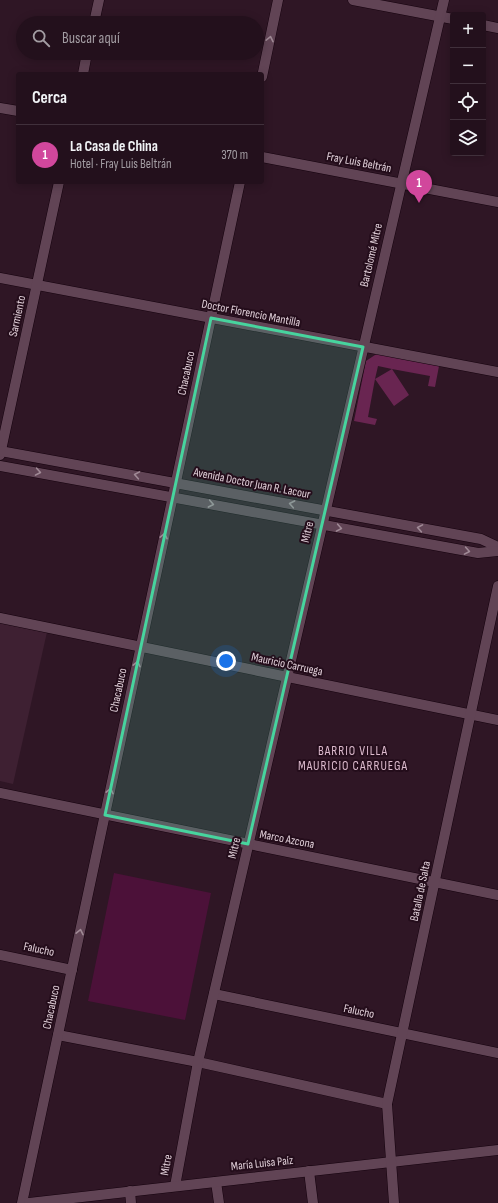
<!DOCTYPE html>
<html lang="es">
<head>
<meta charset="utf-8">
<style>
	body { margin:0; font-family:"Sofia Sans Condensed",sans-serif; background:#2b1925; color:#f1f3f6 }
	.controls { position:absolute; right:12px; top:12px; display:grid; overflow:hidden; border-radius:4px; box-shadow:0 2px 10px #0003 }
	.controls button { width:36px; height:36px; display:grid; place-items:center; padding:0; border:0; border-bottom:1px solid #40303b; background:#23101c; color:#f1f3f6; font:20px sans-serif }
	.you { position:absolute; left:226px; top:661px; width:14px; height:14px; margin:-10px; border:3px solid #fff; border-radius:50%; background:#1a73e8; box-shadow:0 0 0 6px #1a73e833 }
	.badge { display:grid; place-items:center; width:26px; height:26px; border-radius:50%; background:#0b8043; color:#fff; font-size:13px; font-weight:700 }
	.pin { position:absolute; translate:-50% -33px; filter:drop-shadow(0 1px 2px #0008) }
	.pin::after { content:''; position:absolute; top:21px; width:14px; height:12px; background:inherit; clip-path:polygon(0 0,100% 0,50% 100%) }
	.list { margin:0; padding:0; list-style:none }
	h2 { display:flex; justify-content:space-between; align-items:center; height:52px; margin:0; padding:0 16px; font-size:17px }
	h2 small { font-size:13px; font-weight:400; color:#a39da3 }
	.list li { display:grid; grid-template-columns:26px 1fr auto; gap:12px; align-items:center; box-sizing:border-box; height:60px; padding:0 16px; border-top:1px solid #40303b }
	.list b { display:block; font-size:15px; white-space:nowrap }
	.list p { margin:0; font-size:13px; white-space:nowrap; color:#a39da3 }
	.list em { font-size:13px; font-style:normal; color:#a39da3 }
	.icon { flex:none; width:22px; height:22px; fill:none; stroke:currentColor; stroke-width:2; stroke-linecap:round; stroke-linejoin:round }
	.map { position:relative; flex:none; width:498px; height:1203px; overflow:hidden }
	.search { position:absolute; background:#23101c; box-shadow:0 2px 10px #0003; left:16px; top:16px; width:248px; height:44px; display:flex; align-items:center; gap:10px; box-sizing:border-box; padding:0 14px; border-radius:22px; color:#a39da3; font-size:15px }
	.panel { position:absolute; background:#23101c; box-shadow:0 2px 10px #0003; left:16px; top:72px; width:248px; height:112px; border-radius:4px }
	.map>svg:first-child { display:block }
	.built { fill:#3e2032 }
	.green { fill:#4c1139 }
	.building { fill:#692551 }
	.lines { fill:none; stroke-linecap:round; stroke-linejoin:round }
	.street-casing { stroke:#15020e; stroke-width:11 }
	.secondary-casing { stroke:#15020e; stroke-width:11 }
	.street { stroke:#614455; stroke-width:10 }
	.secondary { stroke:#614455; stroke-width:10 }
	.oneway { stroke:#a08a96 }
	.marked { fill:#47d49e; fill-opacity:0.2; stroke:#47d49e; stroke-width:3; stroke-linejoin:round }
	.labels { text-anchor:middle; stroke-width:4; stroke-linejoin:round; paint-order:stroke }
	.street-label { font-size:12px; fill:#e0cfd8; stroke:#240d1b }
	.neighbourhood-label { font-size:13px; letter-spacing:1px; fill:#dcbacd; stroke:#240d1b }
</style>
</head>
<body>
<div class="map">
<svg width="498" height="1203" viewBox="0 0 498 1203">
	<rect width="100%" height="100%" fill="#2f1625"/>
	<path class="built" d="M0,623L47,632L13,784L0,781Z"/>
	<path class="green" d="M114,873L211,893L185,1020L88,1001Z"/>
	<path class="building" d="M378,353L439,366L435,387L428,386L430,376L392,369L409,395L394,406L375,379L392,369L378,366L375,379L368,417L377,419L375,425L354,421L366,361Z"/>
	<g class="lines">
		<g class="street-casing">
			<g id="street">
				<path d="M353,0L453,19"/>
				<path d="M94,23L99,0"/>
				<path d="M483,25L498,28"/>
				<path d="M83,74L87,53"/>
				<path d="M262,77L278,0"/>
				<path d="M0,108L18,111"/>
				<path d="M262,157L498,202"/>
				<path d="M0,278L498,372"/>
				<path d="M0,455L59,182"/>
				<path d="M0,618L498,720"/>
				<path d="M0,793L498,895"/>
				<path d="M0,955L72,970"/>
				<path d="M214,994L498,1053"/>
				<path d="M58,1035L198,1062L387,1104"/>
				<path d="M309,1171L313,1203"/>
				<path d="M216,1182L219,1203"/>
				<path d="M175,1186L198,1062L444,0"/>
				<path d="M130,1191L131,1203"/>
				<path d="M22,1203L240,182"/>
				<path d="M29,1203L498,1150"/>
				<path d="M394,1203L387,1104L498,586"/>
			</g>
		</g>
		<g class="secondary-casing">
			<g id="secondary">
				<path d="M0,451L481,539L498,547"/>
				<path d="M0,466L478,553L498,551"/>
			</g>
		</g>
		<use href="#street" class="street"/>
		<use href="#secondary" class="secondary"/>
	</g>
	<defs><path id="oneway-chevron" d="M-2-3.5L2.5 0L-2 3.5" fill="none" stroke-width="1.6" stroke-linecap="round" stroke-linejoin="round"/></defs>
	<g class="oneway">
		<use href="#oneway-chevron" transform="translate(270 39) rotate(-78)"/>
		<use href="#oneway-chevron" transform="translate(38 472) rotate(10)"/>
		<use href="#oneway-chevron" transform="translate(137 475) rotate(-170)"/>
		<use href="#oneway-chevron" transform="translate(211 504) rotate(11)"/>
		<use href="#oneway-chevron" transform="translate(292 504) rotate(-169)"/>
		<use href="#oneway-chevron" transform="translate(339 528) rotate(10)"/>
		<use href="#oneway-chevron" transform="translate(420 528) rotate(-170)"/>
		<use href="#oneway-chevron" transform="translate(164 536) rotate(-78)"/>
		<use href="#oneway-chevron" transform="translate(467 551) rotate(10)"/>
		<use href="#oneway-chevron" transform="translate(137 664) rotate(-78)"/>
		<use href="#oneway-chevron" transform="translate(110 791) rotate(-78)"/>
		<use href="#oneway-chevron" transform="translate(80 932) rotate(-78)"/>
	</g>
	<path class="marked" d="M211,318L363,347L248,844L105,815Z"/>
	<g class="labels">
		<g class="street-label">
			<text transform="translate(359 162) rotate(11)" y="4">Fray Luis Beltrán</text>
			<text transform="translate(371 255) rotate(-77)" y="4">Bartolomé Mitre</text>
			<text transform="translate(251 313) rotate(11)" y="4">Doctor Florencio Mantilla</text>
			<text transform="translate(17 316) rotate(-78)" y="4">Sarmiento</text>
			<text transform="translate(186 373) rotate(-78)" y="4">Chacabuco</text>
			<text transform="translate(252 483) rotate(11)" y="4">Avenida Doctor Juan R. Lacour</text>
			<text transform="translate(307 532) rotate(-77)" y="4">Mitre</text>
			<text transform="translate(287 664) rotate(12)" y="4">Mauricio Carruega</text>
			<text transform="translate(118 690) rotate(-78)" y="4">Chacabuco</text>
			<text transform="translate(287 839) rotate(11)" y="4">Marco Azcona</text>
			<text transform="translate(234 848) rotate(-77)" y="4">Mitre</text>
			<text transform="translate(420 891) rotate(-78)" y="4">Batalla de Salta</text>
			<text transform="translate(39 949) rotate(12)" y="4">Falucho</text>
			<text transform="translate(51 1007) rotate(-78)" y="4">Chacabuco</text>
			<text transform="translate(359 1011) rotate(12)" y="4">Falucho</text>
			<text transform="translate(262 1163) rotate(-6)" y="4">María Luisa Paíz</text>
			<text transform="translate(166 1165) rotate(-80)" y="4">Mitre</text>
		</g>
		<g class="neighbourhood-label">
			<text x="353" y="755">BARRIO VILLA<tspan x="353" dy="15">MAURICIO CARRUEGA</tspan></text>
		</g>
	</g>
</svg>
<div class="controls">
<button>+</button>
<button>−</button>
<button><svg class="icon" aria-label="locate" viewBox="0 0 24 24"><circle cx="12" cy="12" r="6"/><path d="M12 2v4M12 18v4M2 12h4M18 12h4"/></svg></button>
<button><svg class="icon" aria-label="layers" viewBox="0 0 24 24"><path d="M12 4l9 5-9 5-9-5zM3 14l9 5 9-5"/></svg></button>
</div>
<div class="you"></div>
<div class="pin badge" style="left:419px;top:203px;background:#d1479c">1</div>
<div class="search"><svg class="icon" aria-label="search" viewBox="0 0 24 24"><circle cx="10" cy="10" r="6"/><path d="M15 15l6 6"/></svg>Buscar aquí</div>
<section class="panel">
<h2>Cerca<small></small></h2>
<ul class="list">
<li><span class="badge" style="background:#d1479c">1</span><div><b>La Casa de China</b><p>Hotel · Fray Luis Beltrán</p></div><em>370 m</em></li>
</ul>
</section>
</div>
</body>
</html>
